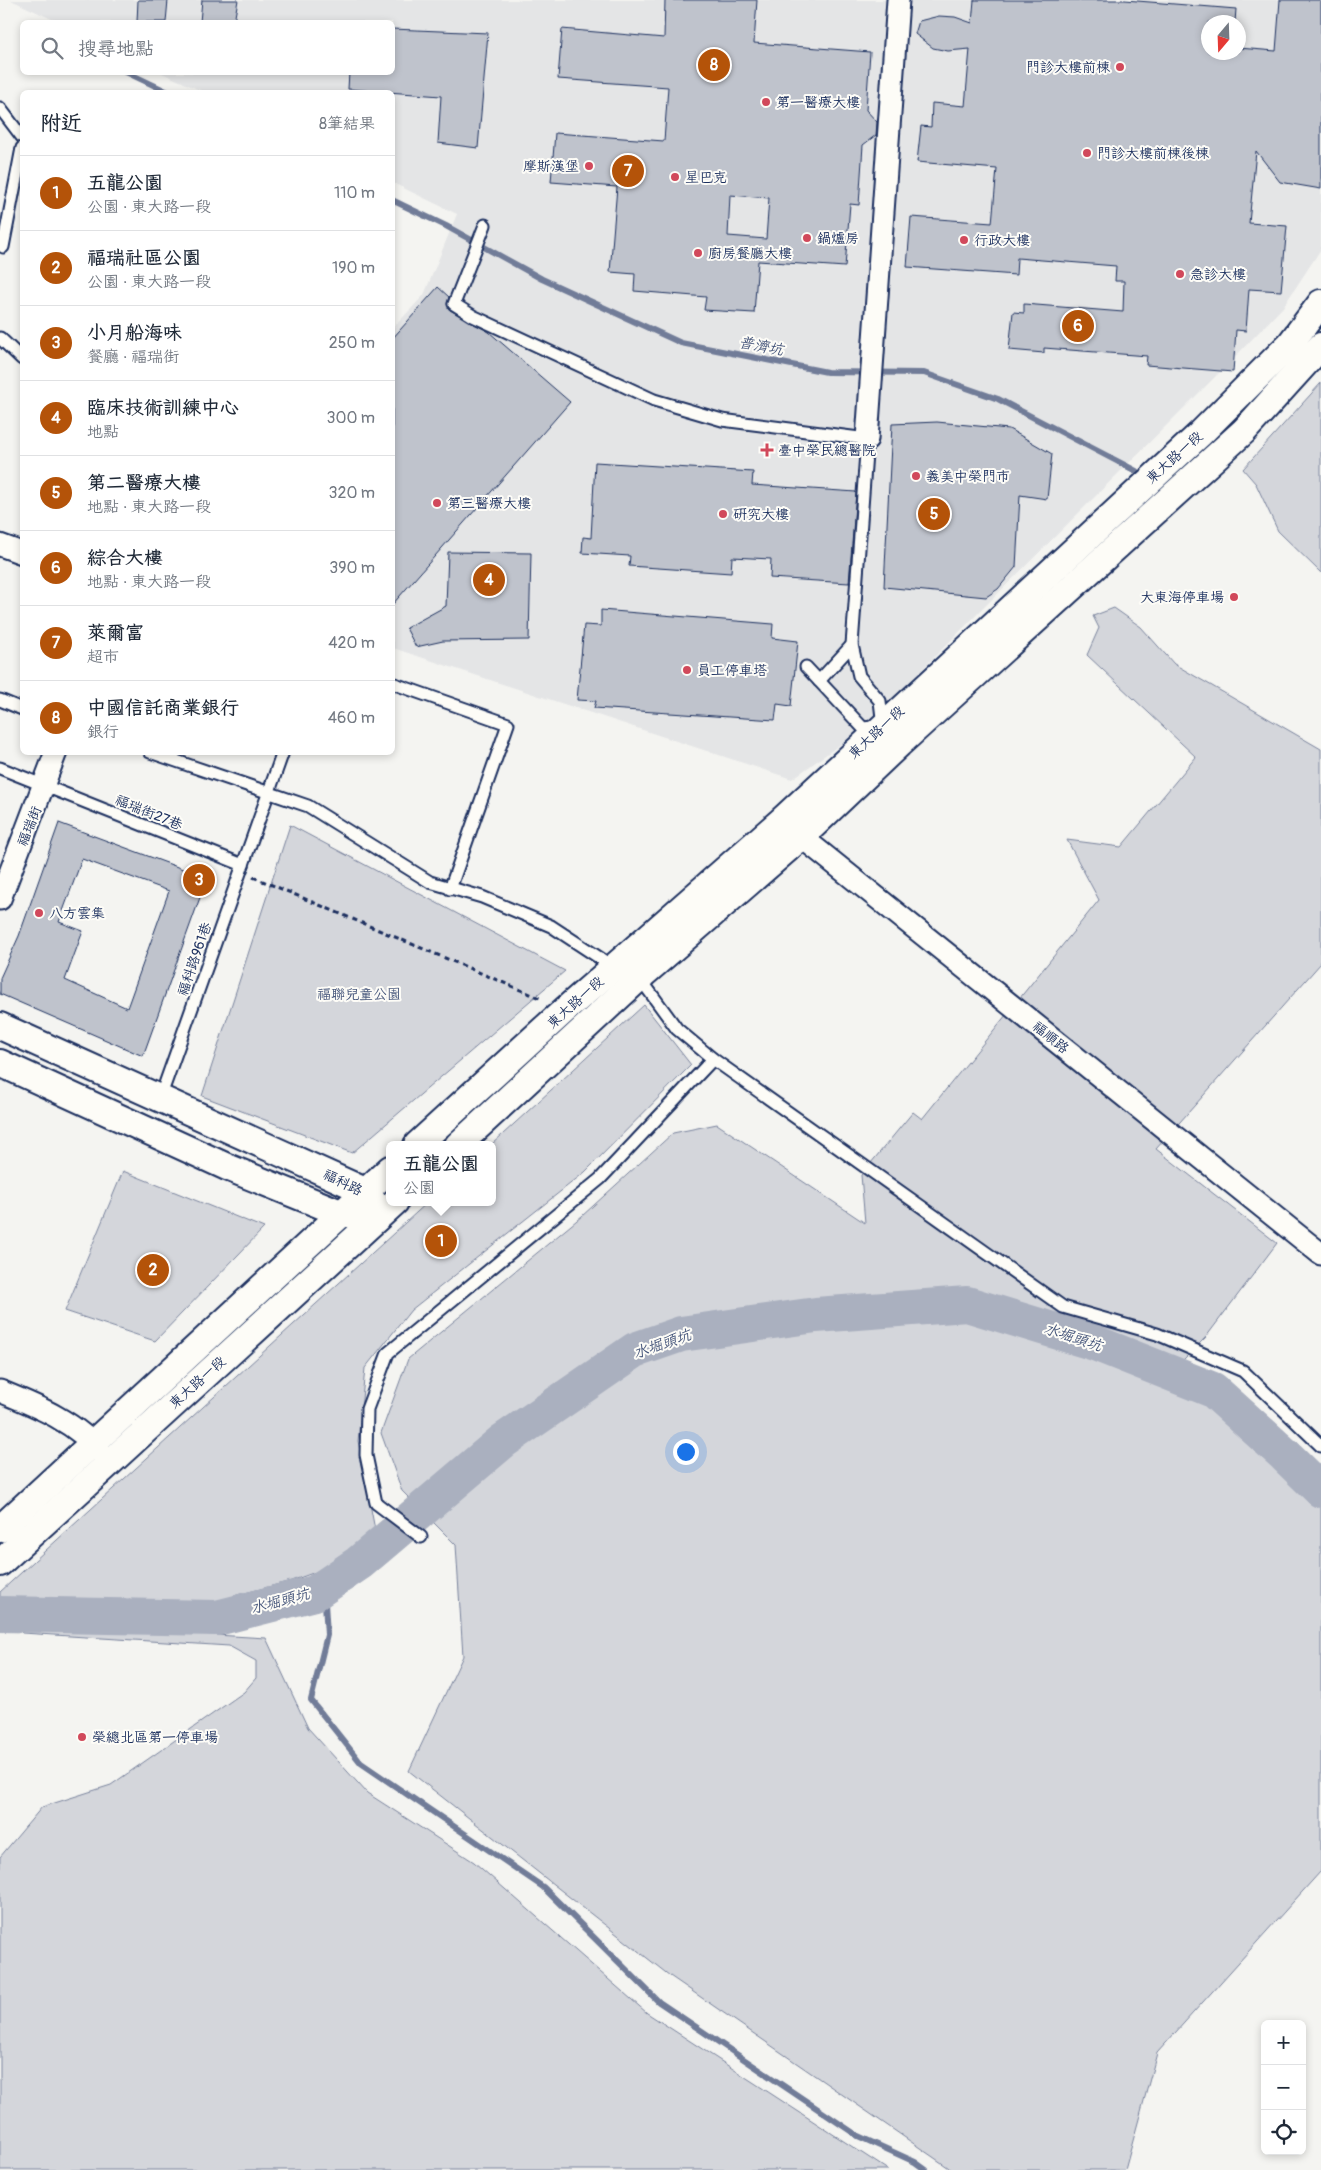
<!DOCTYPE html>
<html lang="zh-TW">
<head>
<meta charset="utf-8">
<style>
	body { margin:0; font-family:Pangolin,"LXGW WenKai TC",sans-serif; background:#f6f6f7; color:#1f2937 }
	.controls { position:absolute; right:15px; bottom:15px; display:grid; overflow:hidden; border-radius:8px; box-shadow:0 2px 8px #0003 }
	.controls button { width:45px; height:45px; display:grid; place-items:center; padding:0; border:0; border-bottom:1px solid #e0e1e3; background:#fff; color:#1f2937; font:25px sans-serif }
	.compass { position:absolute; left:1201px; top:15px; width:45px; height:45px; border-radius:50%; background:#fff; box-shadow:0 2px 8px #0003; rotate:199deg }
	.you { position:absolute; left:685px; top:1451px; width:18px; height:18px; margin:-12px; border:4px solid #fff; border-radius:50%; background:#1a73e8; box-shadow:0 0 0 8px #1a73e833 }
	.badge { display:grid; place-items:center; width:32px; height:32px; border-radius:50%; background:#b45309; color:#fff; font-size:16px; font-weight:700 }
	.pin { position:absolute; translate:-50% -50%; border:2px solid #fff; box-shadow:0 1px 5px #0006 }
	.popup { position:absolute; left:386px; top:1141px; width:110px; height:65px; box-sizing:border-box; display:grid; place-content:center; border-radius:8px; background:#fff; filter:drop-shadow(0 1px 4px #0005); font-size:16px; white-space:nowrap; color:#747a83 }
	.popup b { font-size:19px; color:#1f2937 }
	.popup::after { content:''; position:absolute; left:50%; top:100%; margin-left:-10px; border:10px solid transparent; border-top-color:#fff }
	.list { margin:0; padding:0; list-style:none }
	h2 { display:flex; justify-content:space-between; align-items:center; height:65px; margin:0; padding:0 20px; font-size:21px }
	h2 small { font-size:16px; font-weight:400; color:#747a83 }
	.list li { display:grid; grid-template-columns:32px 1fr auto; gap:15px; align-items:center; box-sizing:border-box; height:75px; padding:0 20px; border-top:1px solid #e0e1e3 }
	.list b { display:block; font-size:19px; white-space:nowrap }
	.list p { margin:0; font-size:16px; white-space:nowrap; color:#747a83 }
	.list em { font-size:16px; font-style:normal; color:#747a83 }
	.icon { flex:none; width:28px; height:28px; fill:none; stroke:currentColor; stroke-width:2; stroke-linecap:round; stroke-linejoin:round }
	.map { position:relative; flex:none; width:1321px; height:2170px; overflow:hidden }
	.search { position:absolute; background:#fff; box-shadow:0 2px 8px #0003; left:20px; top:20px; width:375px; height:55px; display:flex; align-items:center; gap:12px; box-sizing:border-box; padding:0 18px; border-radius:8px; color:#747a83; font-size:19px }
	.panel { position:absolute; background:#fff; box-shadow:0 2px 8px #0003; left:20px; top:90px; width:375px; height:665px; border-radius:8px }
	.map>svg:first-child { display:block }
	.built { fill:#e4e5e6; fill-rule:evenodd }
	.green { fill:#d4d6db; stroke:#78829c }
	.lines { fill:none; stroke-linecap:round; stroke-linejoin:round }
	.stream { stroke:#717c98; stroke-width:6 }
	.river { stroke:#aab0bf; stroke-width:36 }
	.building { fill:#bfc3cc; stroke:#1b2f5e; fill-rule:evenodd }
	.service-casing { stroke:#1b2f5e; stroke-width:15 }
	.minor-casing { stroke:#1b2f5e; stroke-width:25 }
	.tertiary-casing { stroke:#1b2f5e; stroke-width:30 }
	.path { stroke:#1b2f5e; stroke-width:3; stroke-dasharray:5 4; stroke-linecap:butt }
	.service { stroke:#fdfcf7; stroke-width:11 }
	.minor { stroke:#fdfcf7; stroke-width:21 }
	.tertiary { stroke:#fdfcf7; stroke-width:26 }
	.poi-dot { fill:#d1495b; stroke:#fdfcf7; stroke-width:2 }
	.labels { text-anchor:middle; stroke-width:4; stroke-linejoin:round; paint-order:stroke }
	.poi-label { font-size:14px; fill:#1b2f5e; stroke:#fdfcf7; text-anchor:start }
	.street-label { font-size:14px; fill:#1b2f5e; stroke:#fdfcf7 }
	.park-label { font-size:14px; fill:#49597d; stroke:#fdfcf7 }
	.water-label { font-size:15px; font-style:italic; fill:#46567b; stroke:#fdfcf7 }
</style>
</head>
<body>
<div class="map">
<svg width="1321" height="2170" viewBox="0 0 1321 2170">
	<rect width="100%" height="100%" fill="#f4f4f1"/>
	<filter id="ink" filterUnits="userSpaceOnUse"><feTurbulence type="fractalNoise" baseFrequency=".02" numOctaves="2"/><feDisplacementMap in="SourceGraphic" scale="10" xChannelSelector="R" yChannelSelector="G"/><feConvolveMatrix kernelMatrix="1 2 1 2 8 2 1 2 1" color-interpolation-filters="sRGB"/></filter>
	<g filter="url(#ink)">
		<path class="built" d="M11,0H1321V249L1283,307L1228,364L863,728L792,779L393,648V328L424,295L457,214L393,183L392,92H204L162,73L392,72V22H58ZM1208,22H1238V52H1208Z"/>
		<g class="green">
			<path d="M1321,383V573L1278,531L1256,484L1243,469Z"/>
			<path d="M1114,608L1141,627L1174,664L1321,749V963L1156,1149L1277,1243L1206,1337L1179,1364L1229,1394L1321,1468V1871L1157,2053L1125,2170H952L670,1976L409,1771L463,1656L456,1545L402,1491L381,1433L408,1359L582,1216L673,1133L717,1124L865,1223L861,1175L913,1112L922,1119L1099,900L1067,840L1121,847L1196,757L1087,655L1099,628L1093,616Z"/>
			<path d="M290,825L565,971L352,1153L202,1096Z"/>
			<path d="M644,1005L691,1065L585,1172L411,1310L365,1368L358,1441L375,1530L343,1562L291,1581L237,1595L220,1606L0,1602V1592L428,1202H492L491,1145Z"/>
			<path d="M123,1171L264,1228L155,1341L65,1311Z"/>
			<path d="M13,1623L266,1638L308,1728L367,1793L474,1862L647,2013L888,2170H0V1857L42,1807L111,1785L244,1692L256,1678V1661L229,1646L22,1633Z"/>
		</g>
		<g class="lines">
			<g class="stream">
				<path d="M126,72L168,92"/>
				<path d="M392,200L446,226L542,279L681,343L827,372L924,373L998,399L1136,471"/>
				<path d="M324,1587L327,1635L311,1700L361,1763L543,1887L659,2002L858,2136L915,2162L926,2170"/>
			</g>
			<path class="river" d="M0,1614L217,1618L315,1593L359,1563L503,1441L635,1350L681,1334L816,1315L967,1304L1095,1343L1213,1390L1285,1455L1321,1490"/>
		</g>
		<g class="building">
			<path d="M138,0H168L166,22H137Z"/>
			<path d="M202,0H238L234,22H200Z"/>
			<path d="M665,0H757L754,43L870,52L866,110L877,122L876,135L863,145L859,205L850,204L845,267L758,261L754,313L704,310L706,297L634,291L635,274L610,272L617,187L551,182L555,133L664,141L668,87L558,79L562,29L664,38ZM730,195L769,198L766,239L728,236Z"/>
			<path d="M974,0H1125L1236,9L1235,22H1208V52H1238V48L1276,51L1280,0H1321V189L1280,182L1256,151L1249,223L1287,226L1281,291L1249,289L1246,331L1236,330L1233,372L1146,365L1147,356L1044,348V353L1009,350L1013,312L1024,313V304L1123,312L1124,281H1115L1116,266L1017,258L1016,275L907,267L911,217L992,223L997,169L917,162L921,126L931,127L932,103L965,106L970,49L948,51L933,48L915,34L919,21L939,16L955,17L972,23Z"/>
			<path d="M392,29L488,33L478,148L438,143L441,96L348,89L349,72H392Z"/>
			<path d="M438,287L449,297L447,304L450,310L489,332L570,402L392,605V339Z"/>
			<path d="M937,422L1009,429L1052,454L1047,499L1020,495L1016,567L998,589L986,597L884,587L892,424Z"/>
			<path d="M595,462L753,472L752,485L856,492L849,583L770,578L771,559L732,557L731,573L629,566L630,556L582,553L583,537L591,538Z"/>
			<path d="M448,552L531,553L529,640L443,641L416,647L406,628L446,606Z"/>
			<path d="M601,610L773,624L772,638L798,641L791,706L777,704L775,720L594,708L596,701L577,700L584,625L601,626Z"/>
			<path d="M59,823L207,878L143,1056L0,994V978L19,936ZM82,859L169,891L127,1008L65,980L83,931L59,922Z"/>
		</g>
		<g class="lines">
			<g class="service-casing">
				<g id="service">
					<path d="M0,108L22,137"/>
					<path d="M485,225L454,304L473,316L654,400L722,420L867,439L852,645L859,676L880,701L883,726L863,728L806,667"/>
					<path d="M3,247L22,148"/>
					<path d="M0,338L22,359"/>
					<path d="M819,681L852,645"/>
					<path d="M392,683L508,724L450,889"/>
					<path d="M0,700L22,709"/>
					<path d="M150,752L308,806L430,882L482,897L551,926L615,968"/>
					<path d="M0,768L243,865"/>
					<path d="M639,977L677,1029L713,1059L1063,1307L1157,1334L1243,1371L1321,1446"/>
					<path d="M160,1098L283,752"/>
					<path d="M421,1537L376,1503L366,1455L367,1409L388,1353L600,1179L713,1059"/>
				</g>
			</g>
			<g class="minor-casing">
				<g id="minor">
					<path d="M867,439L898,0"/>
					<path d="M0,545L22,553"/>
					<path d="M789,827L1321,1254"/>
					<path d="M0,899L56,752"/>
					<path d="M0,1391C37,1406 77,1422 103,1455"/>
				</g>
			</g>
			<g class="tertiary-casing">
				<g id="tertiary">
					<path d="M0,1026L365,1191L375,1204"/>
					<path d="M0,1063L227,1167L343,1214H360"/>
					<path d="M417,1145L566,1009L781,821L1199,435L1290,344L1321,303"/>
					<path d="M458,1145L640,977L801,837L899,744L1244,431L1321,346"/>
					<path d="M0,1529L390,1169"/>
					<path d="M0,1563L395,1202"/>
				</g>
			</g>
			<path class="path" d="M253,877L542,999"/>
			<use href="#service" class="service"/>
			<use href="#minor" class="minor"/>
			<use href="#tertiary" class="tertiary"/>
		</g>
	</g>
	<g class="poi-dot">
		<circle cx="1120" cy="67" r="5"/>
		<circle cx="766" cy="102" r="5"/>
		<circle cx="1087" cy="153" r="5"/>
		<circle cx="589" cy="166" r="5"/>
		<circle cx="675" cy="177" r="5"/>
		<circle cx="807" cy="238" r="5"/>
		<circle cx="964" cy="240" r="5"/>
		<circle cx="698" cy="253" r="5"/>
		<circle cx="1180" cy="274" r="5"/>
		<path d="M764.5 442.5h5v5h5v5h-5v5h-5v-5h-5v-5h5z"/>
		<circle cx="916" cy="476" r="5"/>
		<circle cx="437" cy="503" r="5"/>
		<circle cx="723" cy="514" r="5"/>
		<circle cx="1234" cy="597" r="5"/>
		<circle cx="687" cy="670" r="5"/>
		<circle cx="39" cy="913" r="5"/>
		<circle cx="82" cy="1737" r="5"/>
	</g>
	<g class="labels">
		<g class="poi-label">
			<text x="1110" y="72" text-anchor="end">門診大樓前棟</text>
			<text x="776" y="107">第一醫療大樓</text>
			<text x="1097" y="158">門診大樓前棟後棟</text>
			<text x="579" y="171" text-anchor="end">摩斯漢堡</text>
			<text x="685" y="182">星巴克</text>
			<text x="817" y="243">鍋爐房</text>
			<text x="974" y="245">行政大樓</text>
			<text x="708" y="258">廚房餐廳大樓</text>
			<text x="1190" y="279">急診大樓</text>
			<text x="778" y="455">臺中榮民總醫院</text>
			<text x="926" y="481">義美中榮門市</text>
			<text x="447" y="508">第三醫療大樓</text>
			<text x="733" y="519">研究大樓</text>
			<text x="1224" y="602" text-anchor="end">大東海停車場</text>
			<text x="697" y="675">員工停車塔</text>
			<text x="49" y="918">八方雲集</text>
			<text x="92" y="1742">榮總北區第一停車場</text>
		</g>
		<g class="street-label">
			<text transform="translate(1174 457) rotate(-42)" y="5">東大路一段</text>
			<text transform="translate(876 732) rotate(-43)" y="5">東大路一段</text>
			<text transform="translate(149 812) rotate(22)" y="5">福瑞街27巷</text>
			<text transform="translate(29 826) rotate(-68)" y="5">福瑞街</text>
			<text transform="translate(194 959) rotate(-71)" y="5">福科路961巷</text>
			<text transform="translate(575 1002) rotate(-42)" y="5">東大路一段</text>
			<text transform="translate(1051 1037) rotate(39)" y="5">福順路</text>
			<text transform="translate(343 1182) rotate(26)" y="5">福科路</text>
			<text transform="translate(197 1382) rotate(-42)" y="5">東大路一段</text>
		</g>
		<g class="park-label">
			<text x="359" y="999">福聯兒童公園</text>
		</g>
		<g class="water-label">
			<text transform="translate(761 346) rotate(11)" y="5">普濟坑</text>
			<text transform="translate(1073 1337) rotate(18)" y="5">水堀頭坑</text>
			<text transform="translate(662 1344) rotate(-19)" y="5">水堀頭坑</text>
			<text transform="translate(280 1601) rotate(-15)" y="5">水堀頭坑</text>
		</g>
	</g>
</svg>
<div class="controls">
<button>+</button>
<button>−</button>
<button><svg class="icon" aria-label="locate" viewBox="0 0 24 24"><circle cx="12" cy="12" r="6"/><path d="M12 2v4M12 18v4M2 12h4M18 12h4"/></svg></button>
</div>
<svg class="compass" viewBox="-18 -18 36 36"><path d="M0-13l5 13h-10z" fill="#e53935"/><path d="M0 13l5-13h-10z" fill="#747a83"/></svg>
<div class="you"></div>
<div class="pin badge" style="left:441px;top:1241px">1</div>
<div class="popup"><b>五龍公園</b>公園</div>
<div class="pin badge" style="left:153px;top:1270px">2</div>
<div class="pin badge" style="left:199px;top:880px">3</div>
<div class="pin badge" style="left:489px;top:580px">4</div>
<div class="pin badge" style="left:934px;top:514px">5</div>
<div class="pin badge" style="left:1078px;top:326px">6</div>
<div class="pin badge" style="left:628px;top:171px">7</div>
<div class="pin badge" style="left:714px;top:65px">8</div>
<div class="search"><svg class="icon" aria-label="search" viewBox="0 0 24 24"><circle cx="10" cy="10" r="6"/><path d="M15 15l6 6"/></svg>搜尋地點</div>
<section class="panel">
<h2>附近<small>8筆結果</small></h2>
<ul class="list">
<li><span class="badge">1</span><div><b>五龍公園</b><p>公園 · 東大路一段</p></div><em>110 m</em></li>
<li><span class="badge">2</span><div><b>福瑞社區公園</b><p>公園 · 東大路一段</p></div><em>190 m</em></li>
<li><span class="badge">3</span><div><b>小月船海味</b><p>餐廳 · 福瑞街</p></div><em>250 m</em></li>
<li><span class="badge">4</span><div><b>臨床技術訓練中心</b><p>地點</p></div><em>300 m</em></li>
<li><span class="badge">5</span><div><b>第二醫療大樓</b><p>地點 · 東大路一段</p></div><em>320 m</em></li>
<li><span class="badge">6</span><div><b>綜合大樓</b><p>地點 · 東大路一段</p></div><em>390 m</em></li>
<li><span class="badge">7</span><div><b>萊爾富</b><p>超市</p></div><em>420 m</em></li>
<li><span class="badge">8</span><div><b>中國信託商業銀行</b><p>銀行</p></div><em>460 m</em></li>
</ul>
</section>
</div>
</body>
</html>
